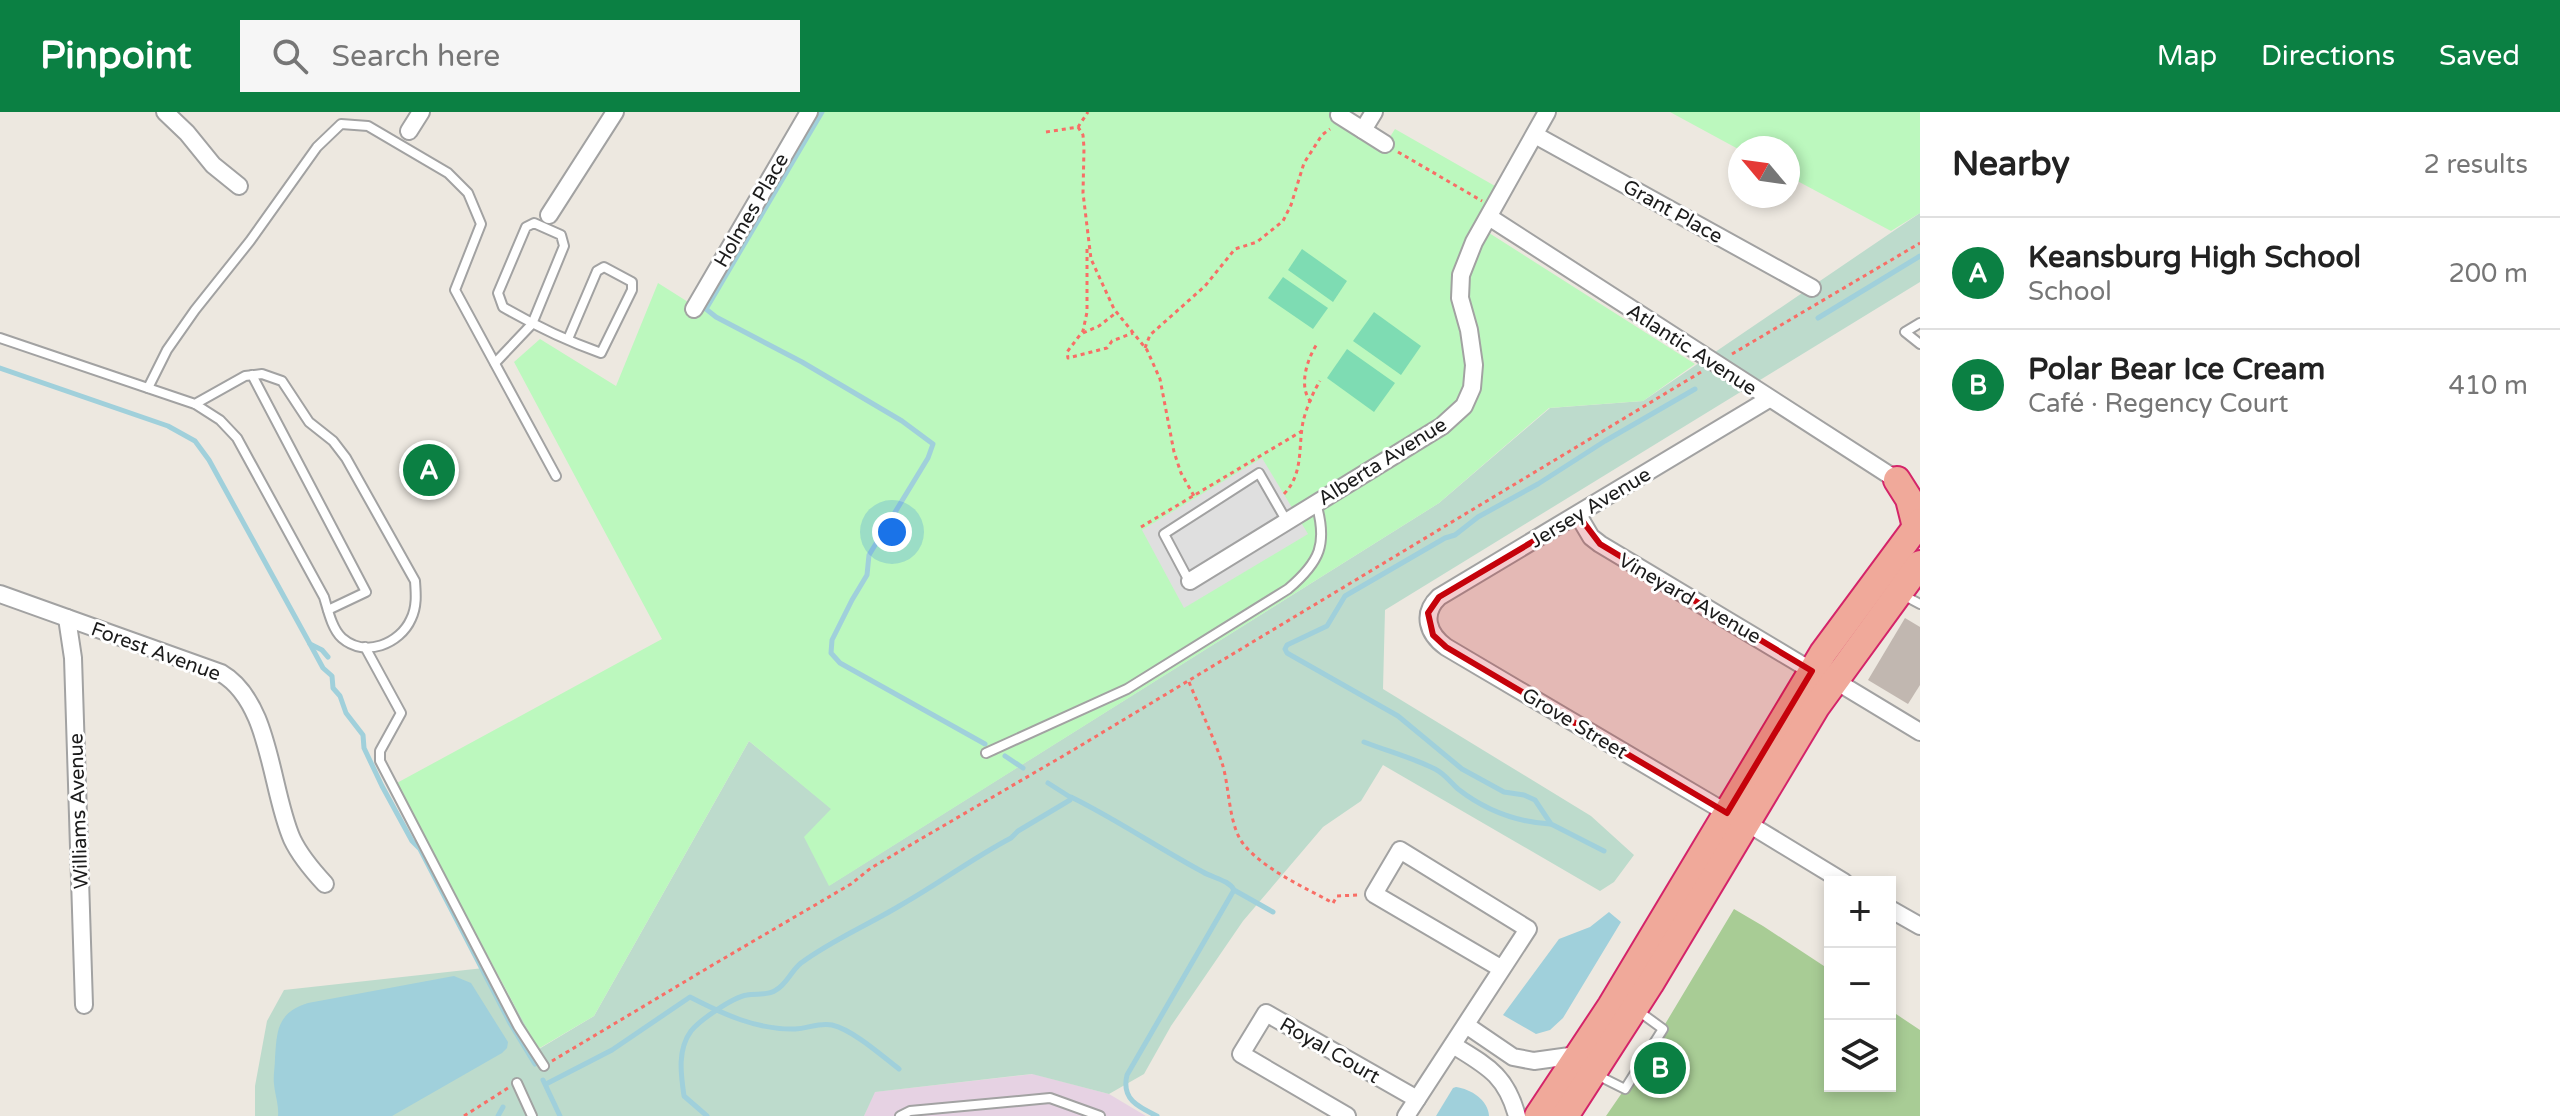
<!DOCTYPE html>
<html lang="en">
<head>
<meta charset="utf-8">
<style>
	body { margin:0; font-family:"Varela Round",sans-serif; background:#f6f6f6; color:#222 }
	.controls { position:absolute; right:24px; bottom:24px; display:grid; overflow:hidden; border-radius:0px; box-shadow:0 4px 12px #0003 }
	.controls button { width:72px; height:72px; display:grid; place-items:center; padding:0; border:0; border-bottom:2px solid #e0e0e0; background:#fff; color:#222; font:40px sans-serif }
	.compass { position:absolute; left:1728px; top:24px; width:72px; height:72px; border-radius:50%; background:#fff; box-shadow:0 4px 12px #0003; rotate:299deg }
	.you { position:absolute; left:892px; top:420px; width:28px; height:28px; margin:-20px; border:6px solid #fff; border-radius:50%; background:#1a73e8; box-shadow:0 0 0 12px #1a73e833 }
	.badge { display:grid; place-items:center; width:52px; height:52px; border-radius:50%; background:#0b8043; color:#fff; font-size:26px; font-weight:700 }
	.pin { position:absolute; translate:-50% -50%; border:4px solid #fff; box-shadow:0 2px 8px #0006 }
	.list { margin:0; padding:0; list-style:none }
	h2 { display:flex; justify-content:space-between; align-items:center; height:104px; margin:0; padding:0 32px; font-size:34px }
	h2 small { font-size:26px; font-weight:400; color:#767676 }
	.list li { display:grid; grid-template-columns:52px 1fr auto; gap:24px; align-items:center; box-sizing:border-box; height:112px; padding:0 32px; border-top:2px solid #e0e0e0 }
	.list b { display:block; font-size:30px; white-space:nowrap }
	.list p { margin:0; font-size:26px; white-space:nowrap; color:#767676 }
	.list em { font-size:26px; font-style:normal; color:#767676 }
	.icon { flex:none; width:44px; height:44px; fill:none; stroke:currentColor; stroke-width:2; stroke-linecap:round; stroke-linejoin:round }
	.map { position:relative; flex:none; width:1920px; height:1004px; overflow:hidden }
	header { display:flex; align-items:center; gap:48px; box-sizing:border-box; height:112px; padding:0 40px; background:#0b8043; color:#fff }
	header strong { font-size:38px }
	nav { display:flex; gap:44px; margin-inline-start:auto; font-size:28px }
	.search { width:560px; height:72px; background:#f6f6f6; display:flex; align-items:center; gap:20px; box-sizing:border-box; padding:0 28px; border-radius:0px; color:#767676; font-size:30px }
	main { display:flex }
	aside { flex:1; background:#fff }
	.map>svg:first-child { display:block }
	.industrial { fill:#e6d2e3 }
	.forest { fill:#a8cc95 }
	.wetland { fill:#bddbcc }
	.park { fill:#bcf8be }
	.pitch { fill:#7edcb3 }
	.parking { fill:#dfdfdf }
	.water { fill:#a0d0db }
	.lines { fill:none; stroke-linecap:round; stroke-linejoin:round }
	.stream { stroke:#a0d0db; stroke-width:5 }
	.building { fill:#c1b7b0 }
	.service-casing { stroke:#a2a2a2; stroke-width:12 }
	.minor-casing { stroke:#a2a2a2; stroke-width:20 }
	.trunk-casing { stroke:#d42469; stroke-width:30 }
	.path { stroke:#f86e66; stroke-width:3; stroke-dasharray:4 4; stroke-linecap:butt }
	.service { stroke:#fff; stroke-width:8 }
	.minor { stroke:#fff; stroke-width:16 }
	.trunk { stroke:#f0a99a; stroke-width:26 }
	.marked { fill:#c5020b; fill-opacity:0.2; stroke:#c5020b; stroke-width:6; stroke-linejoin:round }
	.labels { text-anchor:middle; stroke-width:6; stroke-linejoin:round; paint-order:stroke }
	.street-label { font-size:20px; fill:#1b1b1b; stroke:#fff }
</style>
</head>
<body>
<header>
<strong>Pinpoint</strong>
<div class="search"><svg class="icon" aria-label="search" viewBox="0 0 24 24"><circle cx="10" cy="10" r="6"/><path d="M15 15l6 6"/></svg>Search here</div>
<nav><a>Map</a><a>Directions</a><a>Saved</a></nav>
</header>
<main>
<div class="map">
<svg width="1920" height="1004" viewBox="0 0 1920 1004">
	<rect width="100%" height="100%" fill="#ede8e0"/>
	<path class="industrial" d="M1033,962L1109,982L1146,1004H864L874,980Z"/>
	<path class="forest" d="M1734,797L1763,814L1830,858V974H1890V898L1920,918V1004H1606L1637,959Z"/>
	<path class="wetland" d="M1920,101V170L1385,498L1383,577L1591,704L1634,743L1614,770L1600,779L1383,653L1361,689L1323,715L1243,809L1171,914L1144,962L1109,982L1032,962L875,980L864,1004H255V974L267,909L284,878L493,855L539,937L594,904L749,629L832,697L830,773L1439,391L1550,296L1643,289Z"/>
	<g class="park">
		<path d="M822,0H1337L1333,8L1381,39L1395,17L1495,74L1475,112L1695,252L1643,289L1549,296L1439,391L829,774L804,725L831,697L749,629L594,904L538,937L395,672L662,527L514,250L540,227L616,274L658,171L696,195Z"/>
		<path d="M1670,0H1920V101L1891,119L1788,64V36L1740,38Z"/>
	</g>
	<g class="pitch">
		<path d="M1302,137L1347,169L1333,190L1288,158Z"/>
		<path d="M1283,165L1328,196L1313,217L1268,186Z"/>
		<path d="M1374,200L1421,234L1401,263L1353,229Z"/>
		<path d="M1347,237L1395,271L1374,300L1327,266Z"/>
	</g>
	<path class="parking" d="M1262,346L1308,422L1184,496L1142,418Z"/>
	<g class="water">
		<path d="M1609,800L1621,810L1563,906L1550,918L1536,922L1503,903L1559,827L1590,815Z"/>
		<path d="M454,864L471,871L508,930L507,936L502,941L392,1004H278C279,993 275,983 274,972C273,964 275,955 275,946C277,918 277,901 308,891Z"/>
		<path d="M1456,975C1471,977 1488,988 1489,1004H1436L1453,976Z"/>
	</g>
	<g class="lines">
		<g class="stream">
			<path d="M822,0L706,197L716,205L802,250L902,309L933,332L928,346L869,443L867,463L852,488L832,528L831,541L840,551L985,632"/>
			<path d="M1818,206L1920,144"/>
			<path d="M0,256L168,314L195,329L209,348L310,532L322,538L328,545"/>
			<path d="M310,532L323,556L332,564L333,576L340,584L346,601L363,623L364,636L382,674L412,729L420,737L510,911L535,952"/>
			<path d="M1364,630C1387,639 1413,646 1435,657C1445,662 1450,670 1458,677C1485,698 1517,710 1550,712"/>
			<path d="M1005,644L1023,656"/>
			<path d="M1071,685C1116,707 1158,736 1203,760C1213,766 1229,768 1234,778L1127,963C1121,987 1138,995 1157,1004"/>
			<path d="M1604,739L1551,712L1535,688L1524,683L1504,680L1462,657L1398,604L1287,541L1285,537L1287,533L1327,514L1345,484L1445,426L1455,423L1478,405L1538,372L1605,329L1695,277"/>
			<path d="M1234,778L1273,800"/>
			<path d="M543,968L560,1004"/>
			<path d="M546,972L612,938L690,885C723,902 757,918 795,917C807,917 819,910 832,913C853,918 881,943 899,957"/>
			<path d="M498,1004L503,995"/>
			<path d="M707,1004L684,984C681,963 677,938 691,919C700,908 733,885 747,883C756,881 768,884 776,878C787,872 791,859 801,851C832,828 868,813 901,793C938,772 973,746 1011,726L1018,719L1070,688V685L1048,671"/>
		</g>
	</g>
	<g class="building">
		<path d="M1905,506L1920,515V573L1908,592L1868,568Z"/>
		<path d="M1657,940L1676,954L1664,973L1645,959Z"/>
	</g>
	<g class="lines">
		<g class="service-casing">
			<g id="service">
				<path d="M1920,211L1905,220L1920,232"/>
				<path d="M0,226L195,292L220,308L237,326L324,485C328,498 332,517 342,526C365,546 400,532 411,507C417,495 416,482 415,469L346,346L333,329L309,310L282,269L262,262L245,264L195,292"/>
				<path d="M495,251L532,212L564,134L561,123L534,111L526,115L498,181L503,195C534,213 567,229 601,241L632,178V170L604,155L597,159L568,227"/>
				<path d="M252,263L366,480L328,498"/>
				<path d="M148,276L167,238L195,198L250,129L317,35L341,12L368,14L448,61L468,81L481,112L455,178L556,364"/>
				<path d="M1189,469L1164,422L1259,361L1286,408"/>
				<path d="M1903,483L1920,492"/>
				<path d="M365,535L401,601L380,639V649L518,914L544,954"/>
				<path d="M986,641L1127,577L1288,477C1320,450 1328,432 1316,391"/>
				<path d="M1595,962L1625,977L1663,917L1637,898"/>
				<path d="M517,971L532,1004"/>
				<path d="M900,1004L910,999L1050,986L1100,1004"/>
			</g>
		</g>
		<g class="minor-casing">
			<g id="minor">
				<path d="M165,0L187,21L213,53L239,74"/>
				<path d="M1339,3L1385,32"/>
				<path d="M1363,18L1374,0"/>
				<path d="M409,19L421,0"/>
				<path d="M1535,23L1812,176"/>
				<path d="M549,103L615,0"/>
				<path d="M1489,105L1897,368"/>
				<path d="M694,197L809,0"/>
				<path d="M1578,403L1591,425L1600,432L1812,559"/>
				<path d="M1190,469L1442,314L1464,294L1472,276L1474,253L1469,218L1460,186L1461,163L1474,130L1547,0"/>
				<path d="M0,482L221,561C271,590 270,677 292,727C300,744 312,758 325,772"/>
				<path d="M67,506L73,546L84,893"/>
				<path d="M1834,568L1920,620"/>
				<path d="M1727,701L1446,535C1428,522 1421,502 1439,485L1769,287"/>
				<path d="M1747,711L1844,770"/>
				<path d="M1890,797L1920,814"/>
				<path d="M1466,913L1513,945L1534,949L1577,943"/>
				<path d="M1453,933C1487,954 1506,963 1517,1004"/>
				<path d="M1347,1004L1241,942L1266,901L1417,987"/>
				<path d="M1406,1004L1528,817L1400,738L1374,782L1502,857"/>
			</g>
		</g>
		<g class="trunk-casing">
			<g id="trunk">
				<path d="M1897,368L1909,387L1916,415"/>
				<path d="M1538,1004L1611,894L1823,541L1920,410"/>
				<path d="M1565,1004L1650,872L1816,595L1920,452"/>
			</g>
		</g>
		<g class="path">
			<path d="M1078,15L1083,23L1084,36L1083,81L1091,147L1114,197L1147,238L1160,267L1174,340L1181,361L1194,384"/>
			<path d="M1046,20L1078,15L1088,0"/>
			<path d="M1398,40L1482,89"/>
			<path d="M1087,137V200L1083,219L1067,240L1068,246L1107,236L1112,229L1133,221"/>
			<path d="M1083,221L1099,214L1117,200"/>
			<path d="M1145,236L1150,223L1205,174L1235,137L1257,130L1283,109L1291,93L1304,51L1322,23L1330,17"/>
			<path d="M1732,242L1920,131"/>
			<path d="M1311,290C1298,275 1307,247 1317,232"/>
			<path d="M1284,382C1304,361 1298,335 1303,310C1306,297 1313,280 1320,269"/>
			<path d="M1141,415L1302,319"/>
			<path d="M1189,570C1200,597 1213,623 1222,651C1230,675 1228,715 1245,734C1267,759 1304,775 1333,791L1337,784L1358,783"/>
			<path d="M552,949L716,851L851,772L871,756L1075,637L1701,260"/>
			<path d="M464,1004L508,976"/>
		</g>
		<use href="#service" class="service"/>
		<use href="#minor" class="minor"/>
		<use href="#trunk" class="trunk"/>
	</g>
	<path class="marked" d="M1578,403L1600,432L1812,559L1727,701L1446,535L1433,523L1428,501L1439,485Z"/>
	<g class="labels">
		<g class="street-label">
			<text transform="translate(751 98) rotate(-60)" y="7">Holmes Place</text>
			<text transform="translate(1673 99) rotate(29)" y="7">Grant Place</text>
			<text transform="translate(1692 237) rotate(33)" y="7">Atlantic Avenue</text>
			<text transform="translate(1382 349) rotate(-32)" y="7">Alberta Avenue</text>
			<text transform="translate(1590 395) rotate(-31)" y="7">Jersey Avenue</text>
			<text transform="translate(1690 486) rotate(30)" y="7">Vineyard Avenue</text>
			<text transform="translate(156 539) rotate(20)" y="7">Forest Avenue</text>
			<text transform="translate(1575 611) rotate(31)" y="7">Grove Street</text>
			<text transform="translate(78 699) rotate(-92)" y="7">Williams Avenue</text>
			<text transform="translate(1330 938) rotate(30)" y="7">Royal Court</text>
		</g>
	</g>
</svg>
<div class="controls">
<button>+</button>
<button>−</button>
<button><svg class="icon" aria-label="layers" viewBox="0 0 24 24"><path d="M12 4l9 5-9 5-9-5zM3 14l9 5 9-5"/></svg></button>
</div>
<svg class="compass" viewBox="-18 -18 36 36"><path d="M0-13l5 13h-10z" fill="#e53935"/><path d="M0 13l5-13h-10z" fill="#767676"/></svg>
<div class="you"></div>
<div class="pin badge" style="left:429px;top:358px">A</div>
<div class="pin badge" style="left:1660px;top:956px">B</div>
</div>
<aside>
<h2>Nearby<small>2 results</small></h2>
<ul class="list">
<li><span class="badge">A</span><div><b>Keansburg High School</b><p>School</p></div><em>200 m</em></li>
<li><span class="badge">B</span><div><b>Polar Bear Ice Cream</b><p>Café · Regency Court</p></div><em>410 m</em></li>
</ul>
</aside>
</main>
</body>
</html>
